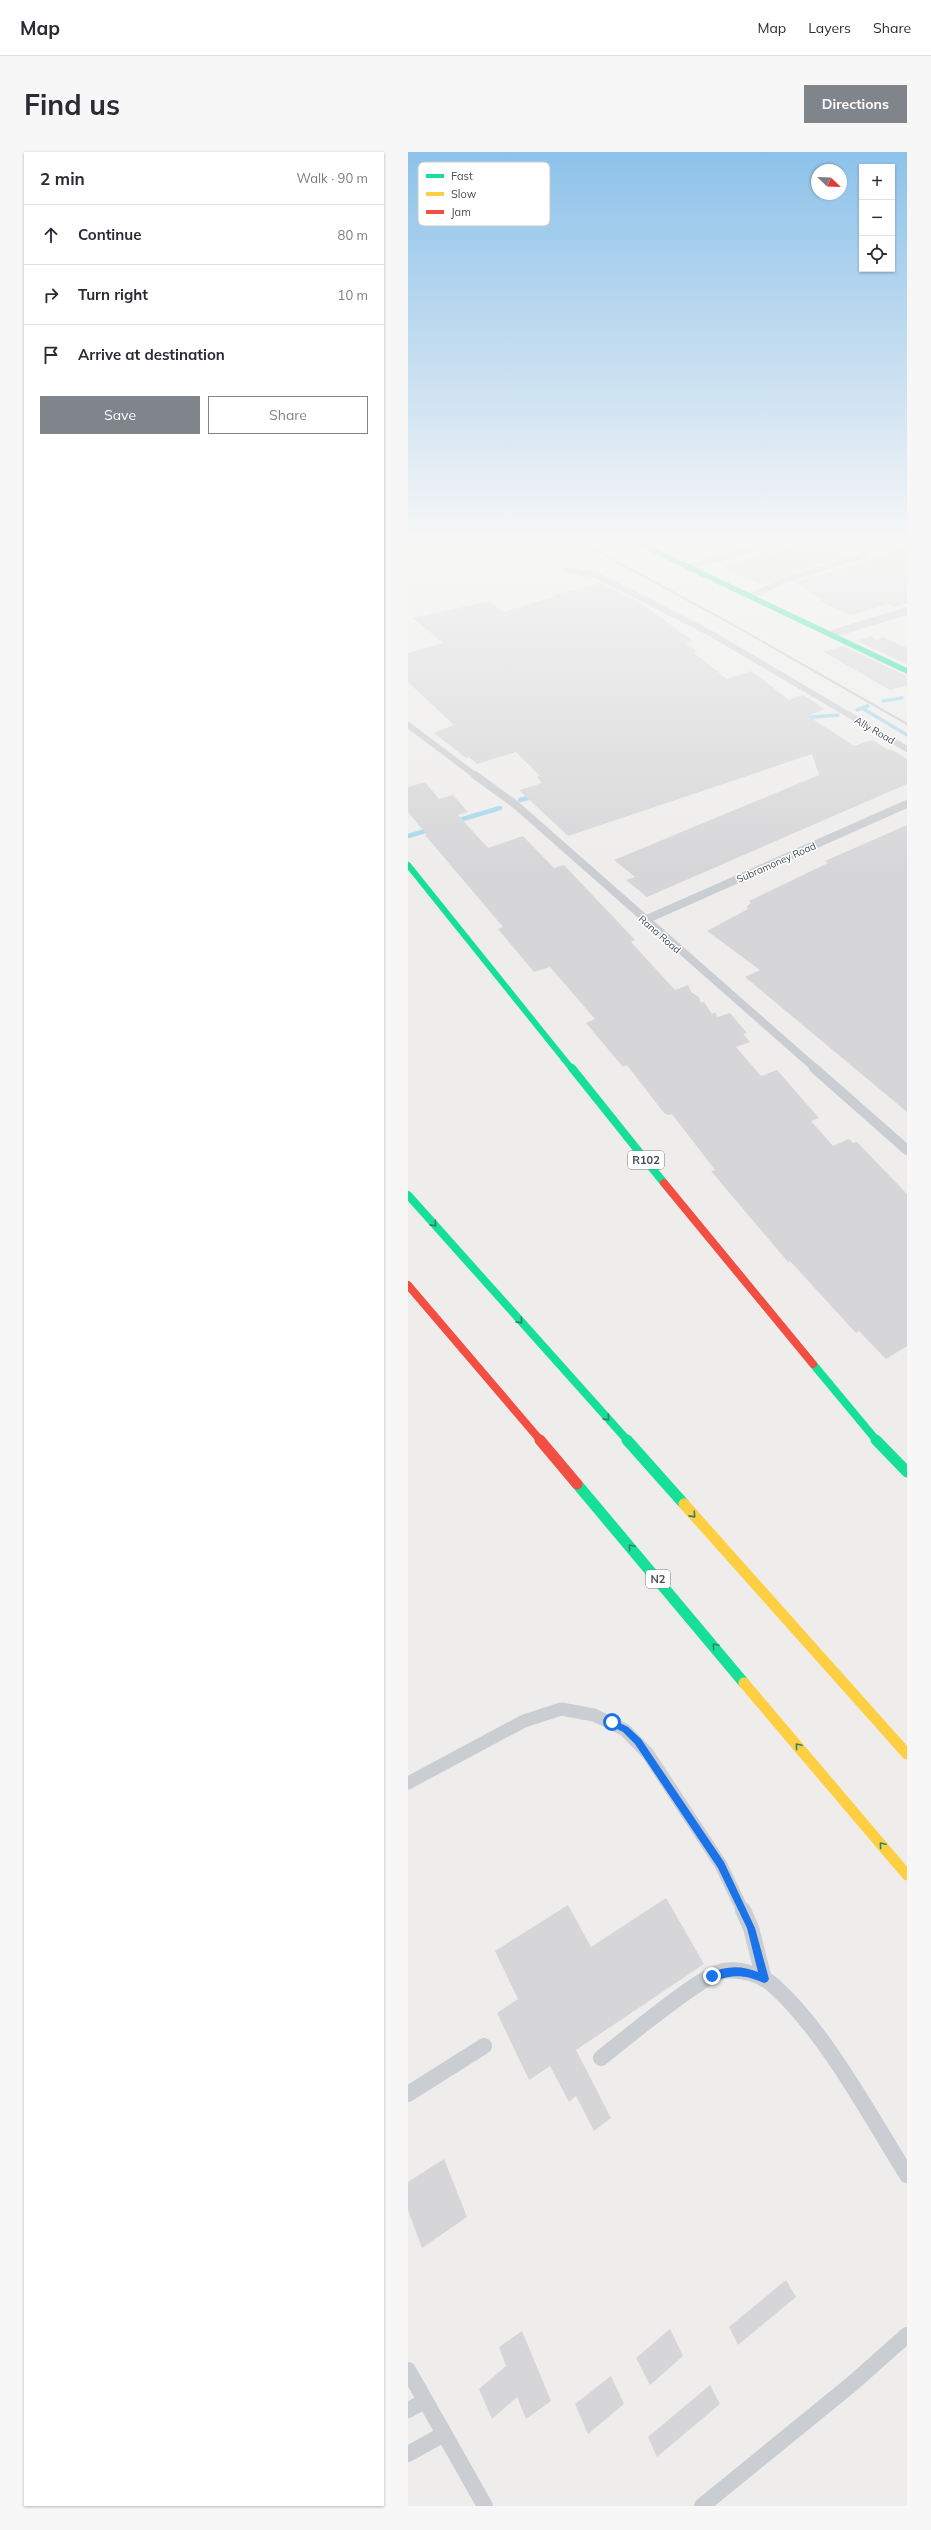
<!DOCTYPE html>
<html lang="en">
<head>
<meta charset="utf-8">
<style>
	body { margin:0; font-family:Mulish,sans-serif; background:#f7f7f7; color:#2b2b33 }
	.controls { position:absolute; right:12px; top:12px; display:grid; overflow:hidden; border-radius:0px; box-shadow:0 1px 3px #0004 }
	.controls button { width:36px; height:36px; display:grid; place-items:center; padding:0; border:0; border-bottom:1px solid #e1e1e2; background:#fff; color:#2b2b33; font:20px sans-serif }
	.compass { position:absolute; left:403px; top:12px; width:36px; height:36px; border-radius:50%; background:#fff; box-shadow:0 1px 3px #0004; rotate:113deg }
	.stop { position:absolute; width:12px; height:12px; margin:-9px; border:3px solid #1a73e8; border-radius:50%; background:#fff }
	.stop.end { background:#1a73e8; border-color:#fff; box-shadow:0 1px 4px #0008 }
	.list { margin:0; padding:0; list-style:none }
	h2 { display:flex; justify-content:space-between; align-items:center; height:52px; margin:0; padding:0 16px; font-size:17px }
	h2 small { font-size:13px; font-weight:400; color:#7c7c81 }
	.list li { display:grid; grid-template-columns:26px 1fr auto; gap:12px; align-items:center; box-sizing:border-box; height:60px; padding:0 16px; border-top:1px solid #e1e1e2 }
	.list b { display:block; font-size:15px; white-space:nowrap }
	.list em { font-size:13px; font-style:normal; color:#7c7c81 }
	.actions { display:flex; gap:8px; padding:12px 16px }
	.actions a { flex:1; padding:9px 0; border:1px solid #80858c; border-radius:0px; text-align:center; font-size:14px; color:#80858c }
	.actions .main { background:#80858c; color:#fff }
	.icon { flex:none; width:22px; height:22px; fill:none; stroke:currentColor; stroke-width:2; stroke-linecap:round; stroke-linejoin:round }
	.map { position:relative; flex:none; width:499px; height:2354px; overflow:hidden; border-radius:0px }
	header { display:flex; align-items:center; gap:24px; box-sizing:border-box; height:56px; padding:0 20px; background:#fff; border-bottom:1px solid #e1e1e2 }
	header strong { font-size:19px }
	nav { display:flex; gap:22px; margin-inline-start:auto; font-size:14px }
	.intro { display:flex; align-items:center; justify-content:space-between; box-sizing:border-box; height:96px; padding:0 24px }
	h1 { margin:0; font-size:28px }
	.button { padding:10px 18px; border-radius:0px; background:#80858c; color:#fff; font-size:14px; font-weight:700 }
	main { display:flex; gap:24px; padding:0 24px }
	aside { flex:1; background:#fff; border-radius:0px; box-shadow:0 1px 3px #0004 }
	.map>svg:first-child { display:block }
	.lines { fill:none; stroke-linecap:round; stroke-linejoin:round }
	.stream-far1 { stroke:#a4d7ec; stroke-width:3.5 }
	.stream { stroke:#a4d7ec; stroke-width:4.5 }
	.building { fill:#d6d6d8 }
	.path { stroke:#b6c2c0; stroke-width:1.5; stroke-dasharray:2 1; stroke-linecap:butt }
	.lane-far4 { stroke:#cacdd1; stroke-width:6 }
	.lane-far3 { stroke:#cacdd1; stroke-width:8 }
	.lane-far2 { stroke:#cacdd1; stroke-width:10 }
	.lane-far1 { stroke:#cacdd1; stroke-width:13 }
	.lane { stroke:#cacdd1; stroke-width:16 }
	.street { fill:#cacdd1; fill-rule:evenodd }
	.fast-far3 { stroke:#16e098; stroke-width:5.5 }
	.fast-far2 { stroke:#16e098; stroke-width:6 }
	.fast-far1 { stroke:#16e098; stroke-width:8 }
	.fast { stroke:#16e098; stroke-width:11 }
	.slow { stroke:#ffcf43; stroke-width:11 }
	.jam-far1 { stroke:#f24e42; stroke-width:8 }
	.jam { stroke:#f24e42; stroke-width:11 }
	.rail { stroke:#c4c6c8; stroke-width:2 }
	.path-bridge { stroke:#b6c2c0; stroke-width:1.5; stroke-dasharray:2 1; stroke-linecap:butt }
	.oneway { stroke:#34806f }
	.route { fill:#1a73e8 }
	.labels { text-anchor:middle; stroke-width:3; stroke-linejoin:round; paint-order:stroke }
	.far-street-label { font-size:10px; fill:#444d59; stroke:#fff }
	.shield { fill:#fff; stroke:#7c828b; stroke-width:1 }
	.shield-label { font-size:11px; font-weight:bold; fill:#444d59 }
	.key { fill:#fff; stroke:#c7cacd; stroke-width:1 }
	.key-label { font-size:11px; fill:#444d59 }
</style>
</head>
<body>
<header>
<strong>Map</strong>
<nav><a>Map</a><a>Layers</a><a>Share</a></nav>
</header>
<div class="intro"><h1>Find us</h1><a class="button">Directions</a></div>
<main>
<aside>
<h2>2 min<small>Walk · 90 m</small></h2>
<ul class="list">
<li><svg class="icon" aria-label="ahead" viewBox="0 0 24 24"><path d="M12 20V5M6 11l6-6 6 6"/></svg><div><b>Continue</b></div><em>80 m</em></li>
<li><svg class="icon" aria-label="right" viewBox="0 0 24 24"><path d="M7 20v-9h11M14 6l5 5-5 5"/></svg><div><b>Turn right</b></div><em>10 m</em></li>
<li><svg class="icon" aria-label="arrive" viewBox="0 0 24 24"><path d="M6 21V4h12l-3 4 3 4H6"/></svg><div><b>Arrive at destination</b></div></li>
</ul>
<div class="actions"><a class="main">Save</a><a>Share</a></div>
</aside>
<div class="map">
<svg width="499" height="2354" viewBox="0 0 499 2354">
	<rect width="100%" height="100%" fill="#eeedec"/>
	<g class="lines">
		<g class="stream-far1">
			<path d="M475,549L494,546"/>
			<path d="M454,556L499,583"/>
			<path d="M449,558L460,554"/>
			<path d="M393,566L430,563"/>
		</g>
		<g class="stream">
			<path d="M112,648L127,644"/>
			<path d="M48,669L92,656"/>
			<path d="M0,684L24,677"/>
		</g>
	</g>
	<g class="building">
		<path d="M398,391H414L437,404L375,424L355,433L314,416L359,399L363,401Z"/>
		<path d="M499,394V451L486,455L480,452L443,463L411,449L415,448L386,430L450,412Z"/>
		<path d="M193,431L233,451L285,489L278,491L288,499L285,500L319,527L344,519L381,548L395,543L417,557L400,564L446,594L464,588L480,598L483,597L499,607V632L239,745L218,728L227,725L206,708L411,623L404,602L160,684L111,638L134,631L129,625L132,624L108,600L69,612L61,605L58,606L26,581L46,573L0,530V501L35,491L5,466L82,449L95,460L147,444L146,443Z"/>
		<path d="M462,484L469,488L475,485L499,496V512L449,489Z"/>
		<path d="M435,494L499,524V533L482,538L416,500Z"/>
		<path d="M17,630L31,647L45,643L60,660L50,663L80,696L115,684L146,716L156,713L227,788L223,790L267,838L280,833L283,840L291,845L293,851L296,850L304,862L307,860L309,865L322,861L339,881L335,882L342,890L328,895L353,924L369,918L411,966L403,969L425,994L441,987L445,991L449,990L499,1042V1194L478,1207L451,1179L448,1181L382,1109L380,1110L303,1019L307,1018L264,962L260,963L256,961L219,913L215,915L178,871L187,867L142,815L126,820L90,777L95,775L17,683H19L0,660V635Z"/>
		<path d="M499,673V960L337,825L352,818L299,779L340,757L338,755L343,751L341,749L420,711L417,709Z"/>
		<path d="M258,1746L296,1812L168,1898L203,1966L186,1979L168,1944L161,1950L142,1914L121,1928L89,1861L110,1847L87,1799L160,1753L183,1795Z"/>
		<path d="M36,2007L59,2065L14,2096L0,2058V2030Z"/>
		<path d="M378,2128L388,2145L330,2193L321,2175Z"/>
		<path d="M262,2177L275,2204L242,2233L228,2206Z"/>
		<path d="M114,2179L143,2249L118,2267L109,2245L84,2267L71,2237L98,2214L91,2195Z"/>
		<path d="M203,2224L216,2252L180,2282L167,2252Z"/>
		<path d="M302,2233L312,2252L249,2305L240,2285Z"/>
	</g>
	<g class="lines">
		<g class="path">
			<path d="M206,391L209,399"/>
			<path d="M198,393L209,399"/>
			<path d="M178,400L188,405"/>
			<path d="M181,408L188,405"/>
		</g>
		<g class="lane-far4">
			<path d="M158,418L188,423L302,481L499,597"/>
			<path d="M343,444L377,428L457,403"/>
			<path d="M0,573L68,624"/>
		</g>
		<g class="lane-far3">
			<path d="M67,623L108,653L408,917"/>
			<path d="M237,768L499,652"/>
		</g>
		<path class="lane-far2" d="M406,916L499,998"/>
		<path class="lane-far1" d="M0,1631L116,1569L153,1557L186,1563L217,1578L240,1602L313,1713L335,1759"/>
		<g class="lane">
			<path d="M335,1758L343,1776L356,1827"/>
			<path d="M193,1906C216,1888 293,1823 316,1819C331,1816 354,1823 365,1833C417,1879 462,1964 499,2023"/>
			<path d="M0,1942L76,1894"/>
			<path d="M0,2218L77,2354"/>
			<path d="M0,2258L17,2249"/>
			<path d="M0,2302L36,2282"/>
			<path d="M294,2354L445,2231L499,2183"/>
		</g>
		<g class="street">
			<path d="M354,391H372L370,393L280,418L274,415L276,413Z"/>
			<path d="M499,455V463L424,486L418,482L420,479Z"/>
		</g>
		<path class="fast-far3" d="M230,391L499,519"/>
		<path class="fast-far2" d="M0,713L164,917"/>
		<g class="fast-far1">
			<path d="M164,916L256,1031"/>
			<path d="M0,1043L220,1289"/>
			<path d="M405,1212L469,1289"/>
		</g>
		<g class="fast">
			<path d="M219,1288L276,1352"/>
			<path d="M468,1288L499,1320"/>
			<path d="M169,1332L336,1531"/>
		</g>
		<g class="slow">
			<path d="M276,1352L499,1602"/>
			<path d="M336,1531L499,1723"/>
		</g>
		<g class="jam-far1">
			<path d="M256,1031L405,1212"/>
			<path d="M0,1133L133,1289"/>
		</g>
		<path class="jam" d="M132,1288L169,1332"/>
		<path class="rail" d="M174,391L322,471L499,572"/>
		<path class="path-bridge" d="M178,400L198,393"/>
	</g>
	<defs><path id="oneway-chevron" d="M-2-3.5L2.5 0L-2 3.5" fill="none" stroke-width="1.6" stroke-linecap="round" stroke-linejoin="round"/></defs>
	<g class="oneway">
		<use href="#oneway-chevron" transform="translate(26 1072) rotate(48)"/>
		<use href="#oneway-chevron" transform="translate(112 1169) rotate(48)"/>
		<use href="#oneway-chevron" transform="translate(199 1266) rotate(48)"/>
		<use href="#oneway-chevron" transform="translate(285 1363) rotate(48)"/>
		<use href="#oneway-chevron" transform="translate(223 1395) rotate(-130)"/>
		<use href="#oneway-chevron" transform="translate(307 1494) rotate(-130)"/>
		<use href="#oneway-chevron" transform="translate(390 1594) rotate(-130)"/>
		<use href="#oneway-chevron" transform="translate(474 1693) rotate(-130)"/>
	</g>
	<linearGradient id="sky" x2="0" y2="1"><stop stop-color="#8dc2ea"/><stop offset="0.54" stop-color="#f7f7f6"/><stop offset="1" stop-color="#f7f7f6" stop-opacity="0"/></linearGradient>
	<rect width="499" height="720" fill="url(#sky)"/>
	<path class="route" d="M204,1567L220,1575L233,1587L316,1710L347,1776L361,1827L359,1830L356,1831C334,1822 327,1823 304,1829L301,1827V1821C318,1814 333,1813 350,1820L339,1776L310,1716L227,1592L215,1580L201,1573V1568Z"/>
	<g class="labels">
		<g class="far-street-label">
			<text transform="translate(467 578) rotate(30)" y="4">Ally Road</text>
			<text transform="translate(368 710) rotate(-24)" y="4">Subramoney Road</text>
			<text transform="translate(252 782) rotate(41)" y="4">Rana Road</text>
		</g>
		<g class="shield">
			<rect x="220" y="999" width="36" height="18" rx="3"/>
			<rect x="238" y="1418" width="24" height="18" rx="3"/>
		</g>
		<g class="shield-label">
			<text x="238" y="1012">R102</text>
			<text x="250" y="1431">N2</text>
		</g>
	</g>
	<rect x="10" y="10" width="132" height="64" rx="6" class="key"/>
	<rect x="18" y="22" width="18" height="4" fill="#16e098"/>
	<rect x="18" y="40" width="18" height="4" fill="#ffcf43"/>
	<rect x="18" y="58" width="18" height="4" fill="#f24e42"/>
	<g class="key-label">
		<text x="43" y="28">Fast</text>
		<text x="43" y="46">Slow</text>
		<text x="43" y="64">Jam</text>
	</g>
</svg>
<div class="controls">
<button>+</button>
<button>−</button>
<button><svg class="icon" aria-label="locate" viewBox="0 0 24 24"><circle cx="12" cy="12" r="6"/><path d="M12 2v4M12 18v4M2 12h4M18 12h4"/></svg></button>
</div>
<svg class="compass" viewBox="-18 -18 36 36"><path d="M0-13l5 13h-10z" fill="#e53935"/><path d="M0 13l5-13h-10z" fill="#7c7c81"/></svg>
<div class="stop" style="left:204px;top:1570px"></div>
<div class="stop end" style="left:304px;top:1824px"></div>
</div>
</main>
</body>
</html>
